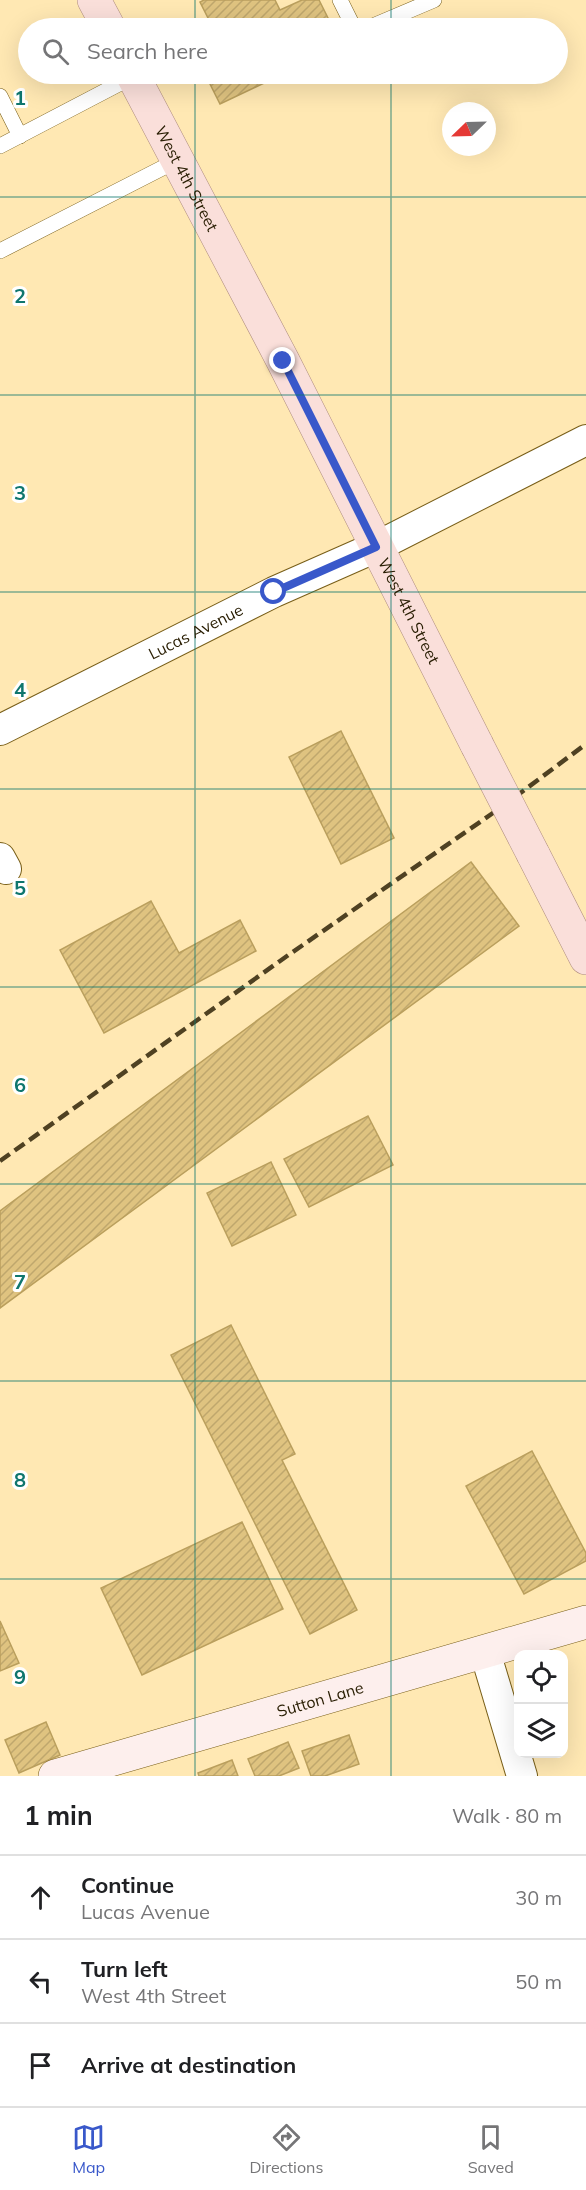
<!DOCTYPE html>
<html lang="en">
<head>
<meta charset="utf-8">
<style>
	body { margin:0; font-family:Mulish,sans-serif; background:#f2f2f2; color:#202124 }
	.controls { position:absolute; right:18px; bottom:18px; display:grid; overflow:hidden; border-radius:12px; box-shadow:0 6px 24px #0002 }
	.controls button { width:54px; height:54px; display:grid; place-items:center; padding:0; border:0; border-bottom:2px solid #e0e0e0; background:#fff; color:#202124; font:30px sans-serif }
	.compass { position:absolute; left:442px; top:102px; width:54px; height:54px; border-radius:50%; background:#fff; box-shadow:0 6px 24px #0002; rotate:247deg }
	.stop { position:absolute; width:18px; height:18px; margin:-14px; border:4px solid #3958ca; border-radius:50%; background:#fff }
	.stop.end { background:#3958ca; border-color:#fff; box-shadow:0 2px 6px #0008 }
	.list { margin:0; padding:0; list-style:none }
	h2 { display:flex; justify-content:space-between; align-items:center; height:78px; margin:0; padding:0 24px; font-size:26px }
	h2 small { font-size:20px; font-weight:400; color:#757577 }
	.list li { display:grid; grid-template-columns:39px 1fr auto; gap:18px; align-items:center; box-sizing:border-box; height:84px; padding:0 24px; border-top:2px solid #e0e0e0 }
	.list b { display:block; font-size:22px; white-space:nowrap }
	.list p { margin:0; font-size:20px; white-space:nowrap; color:#757577 }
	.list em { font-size:20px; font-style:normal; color:#757577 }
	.icon { flex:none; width:33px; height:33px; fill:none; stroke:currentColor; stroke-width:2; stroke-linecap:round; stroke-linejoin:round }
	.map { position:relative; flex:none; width:586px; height:1776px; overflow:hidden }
	.search { position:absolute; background:#fff; box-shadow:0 6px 24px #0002; left:18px; right:18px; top:18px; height:66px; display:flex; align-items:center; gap:15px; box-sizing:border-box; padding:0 21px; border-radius:33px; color:#757577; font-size:22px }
	.sheet { height:330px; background:#fff }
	nav { display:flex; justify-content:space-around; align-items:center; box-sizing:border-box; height:84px; border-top:2px solid #e0e0e0; background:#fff; font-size:16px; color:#757577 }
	nav a { display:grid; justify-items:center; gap:3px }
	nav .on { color:#3958ca }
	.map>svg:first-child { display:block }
	.building { fill:url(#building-hatch); stroke:#ba9f5d; stroke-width:1.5 }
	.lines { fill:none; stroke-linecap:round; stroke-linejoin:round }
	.lane-casing { stroke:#785e18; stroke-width:16 }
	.street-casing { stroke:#785e18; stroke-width:32 }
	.secondary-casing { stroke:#785e18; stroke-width:34 }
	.primary-casing { stroke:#af8d7f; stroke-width:34 }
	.lane { stroke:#fff; stroke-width:15 }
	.street { stroke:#fff; stroke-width:30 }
	.secondary { stroke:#fdefed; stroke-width:33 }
	.primary { stroke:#fadfda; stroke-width:33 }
	.rail { stroke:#4f4122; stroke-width:4.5; stroke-dasharray:12 6; stroke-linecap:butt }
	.primary-bridge-casing { stroke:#af8d7f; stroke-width:34; stroke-linecap:butt }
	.primary-bridge { stroke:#fadfda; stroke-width:33 }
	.route { stroke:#3958ca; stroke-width:8 }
	.grid { fill:none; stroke:#0f766e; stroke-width:1.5; stroke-opacity:0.55 }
	.labels { text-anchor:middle; stroke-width:6; stroke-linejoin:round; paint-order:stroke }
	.street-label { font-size:16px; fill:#281d02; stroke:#fff }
	.grid-label { font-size:20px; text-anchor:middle; font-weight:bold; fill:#0f766e; stroke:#fff; stroke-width:6; stroke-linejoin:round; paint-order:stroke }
</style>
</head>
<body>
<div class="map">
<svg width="586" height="1776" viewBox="0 0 586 1776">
	<defs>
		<pattern id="building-hatch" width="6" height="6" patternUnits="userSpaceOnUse" patternTransform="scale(1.5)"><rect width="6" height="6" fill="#dfc380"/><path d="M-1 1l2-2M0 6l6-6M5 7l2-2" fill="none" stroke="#bfa76d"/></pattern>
	</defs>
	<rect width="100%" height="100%" fill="#ffe8b3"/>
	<g class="building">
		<path d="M204,0H275L280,10L302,0H319L333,28H213L200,2Z"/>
		<path d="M205,74H283L220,104Z"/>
		<path d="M341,731L394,838L341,864L289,757Z"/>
		<path d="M471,862L519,926L0,1308V1211Z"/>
		<path d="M151,901L179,953L240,920L256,951L104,1033L60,950Z"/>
		<path d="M368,1116L393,1165L309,1207L284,1159Z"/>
		<path d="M271,1162L296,1215L232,1246L207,1193Z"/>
		<path d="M231,1325L295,1454L282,1460L357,1610L310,1634L171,1355Z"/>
		<path d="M532,1451L586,1553V1561L524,1594L466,1486Z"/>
		<path d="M242,1522L283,1609L142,1675L101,1588Z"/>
		<path d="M0,1621L19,1663L0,1671Z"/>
		<path d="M46,1722L60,1755L19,1773L5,1740Z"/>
		<path d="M349,1735L359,1764L325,1776H311L302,1751Z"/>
		<path d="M288,1742L299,1768L279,1776H255L248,1759Z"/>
		<path d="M232,1760L238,1776H199L198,1773Z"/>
	</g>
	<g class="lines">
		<g class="lane-casing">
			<g id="lane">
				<path d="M340,0L354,28"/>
				<path d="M368,28L434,0"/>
				<path d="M0,96L20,136"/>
				<path d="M0,146L134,76"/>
				<path d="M0,251L178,160"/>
			</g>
		</g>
		<g class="street-casing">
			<g id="street">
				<path id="s1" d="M0,730L274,592L376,547L586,440"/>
				<path d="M0,858L6,869"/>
				<path d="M485,1652L522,1776"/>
			</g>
		</g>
		<g class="secondary-casing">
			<g id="secondary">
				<path id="s2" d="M55,1776L586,1622"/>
			</g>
		</g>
		<g class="primary-casing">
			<g id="primary">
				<path d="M94,0L109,28"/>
				<path id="s3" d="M132,74L283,361L477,745"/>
				<path d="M533,854L586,958"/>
			</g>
		</g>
		<use href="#lane" class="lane"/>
		<use href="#street" class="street"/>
		<use href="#secondary" class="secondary"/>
		<use href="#primary" class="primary"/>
		<path class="rail" d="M0,1161L287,956L503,806L586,744"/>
		<g class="primary-bridge-casing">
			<path id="primary-bridge" d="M477,745L533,854"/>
		</g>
		<use href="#primary-bridge" class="primary-bridge"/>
	</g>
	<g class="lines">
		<path class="route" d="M274,592L376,547L283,361"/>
	</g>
	<path class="grid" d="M195,0V28M391,0V28M195,74V1776M391,74V1776M0,197H586M0,395H586M0,592H586M0,789H586M0,987H586M0,1184H586M0,1381H586M0,1579H586"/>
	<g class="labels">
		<g class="street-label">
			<text dy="6" stroke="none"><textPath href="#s3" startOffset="118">West 4th Street</textPath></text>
			<text dy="6" stroke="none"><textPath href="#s3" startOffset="604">West 4th Street</textPath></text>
			<text dy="6" stroke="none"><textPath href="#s1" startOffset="219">Lucas Avenue</textPath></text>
			<text dy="6" stroke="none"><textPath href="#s2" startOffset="276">Sutton Lane</textPath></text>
		</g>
	</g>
	<g class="grid-label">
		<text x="20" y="105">1</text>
		<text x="20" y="303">2</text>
		<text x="20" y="500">3</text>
		<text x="20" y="697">4</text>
		<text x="20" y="895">5</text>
		<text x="20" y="1092">6</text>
		<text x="20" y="1289">7</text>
		<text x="20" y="1487">8</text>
		<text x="20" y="1684">9</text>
	</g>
</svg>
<div class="controls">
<button><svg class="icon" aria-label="locate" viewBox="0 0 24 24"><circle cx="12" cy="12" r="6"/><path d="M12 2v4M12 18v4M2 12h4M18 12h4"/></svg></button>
<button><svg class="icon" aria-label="layers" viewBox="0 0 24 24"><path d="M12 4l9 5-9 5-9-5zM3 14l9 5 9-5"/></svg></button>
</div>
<svg class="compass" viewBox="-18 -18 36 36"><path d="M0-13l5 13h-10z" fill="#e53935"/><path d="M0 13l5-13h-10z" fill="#757577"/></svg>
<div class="stop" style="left:274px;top:592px"></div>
<div class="stop end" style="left:283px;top:361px"></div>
<div class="search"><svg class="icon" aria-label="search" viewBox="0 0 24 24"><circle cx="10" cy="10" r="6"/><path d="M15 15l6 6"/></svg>Search here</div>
</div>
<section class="sheet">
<h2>1 min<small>Walk · 80 m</small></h2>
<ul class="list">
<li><svg class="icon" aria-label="ahead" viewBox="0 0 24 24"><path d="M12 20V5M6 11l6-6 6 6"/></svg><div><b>Continue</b><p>Lucas Avenue</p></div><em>30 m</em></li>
<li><svg class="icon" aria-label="left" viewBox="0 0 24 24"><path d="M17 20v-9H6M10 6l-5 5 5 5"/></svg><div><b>Turn left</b><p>West 4th Street</p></div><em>50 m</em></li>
<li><svg class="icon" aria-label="arrive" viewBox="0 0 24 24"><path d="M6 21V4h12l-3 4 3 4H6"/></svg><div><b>Arrive at destination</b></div></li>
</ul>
</section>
<nav>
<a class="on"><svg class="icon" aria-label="map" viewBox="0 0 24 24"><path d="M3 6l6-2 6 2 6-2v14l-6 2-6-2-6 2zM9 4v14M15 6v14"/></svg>Map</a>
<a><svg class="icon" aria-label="directions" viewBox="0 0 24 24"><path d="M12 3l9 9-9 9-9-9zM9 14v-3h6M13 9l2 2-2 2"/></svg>Directions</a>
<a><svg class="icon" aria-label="saved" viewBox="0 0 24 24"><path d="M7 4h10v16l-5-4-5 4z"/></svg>Saved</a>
</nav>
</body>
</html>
